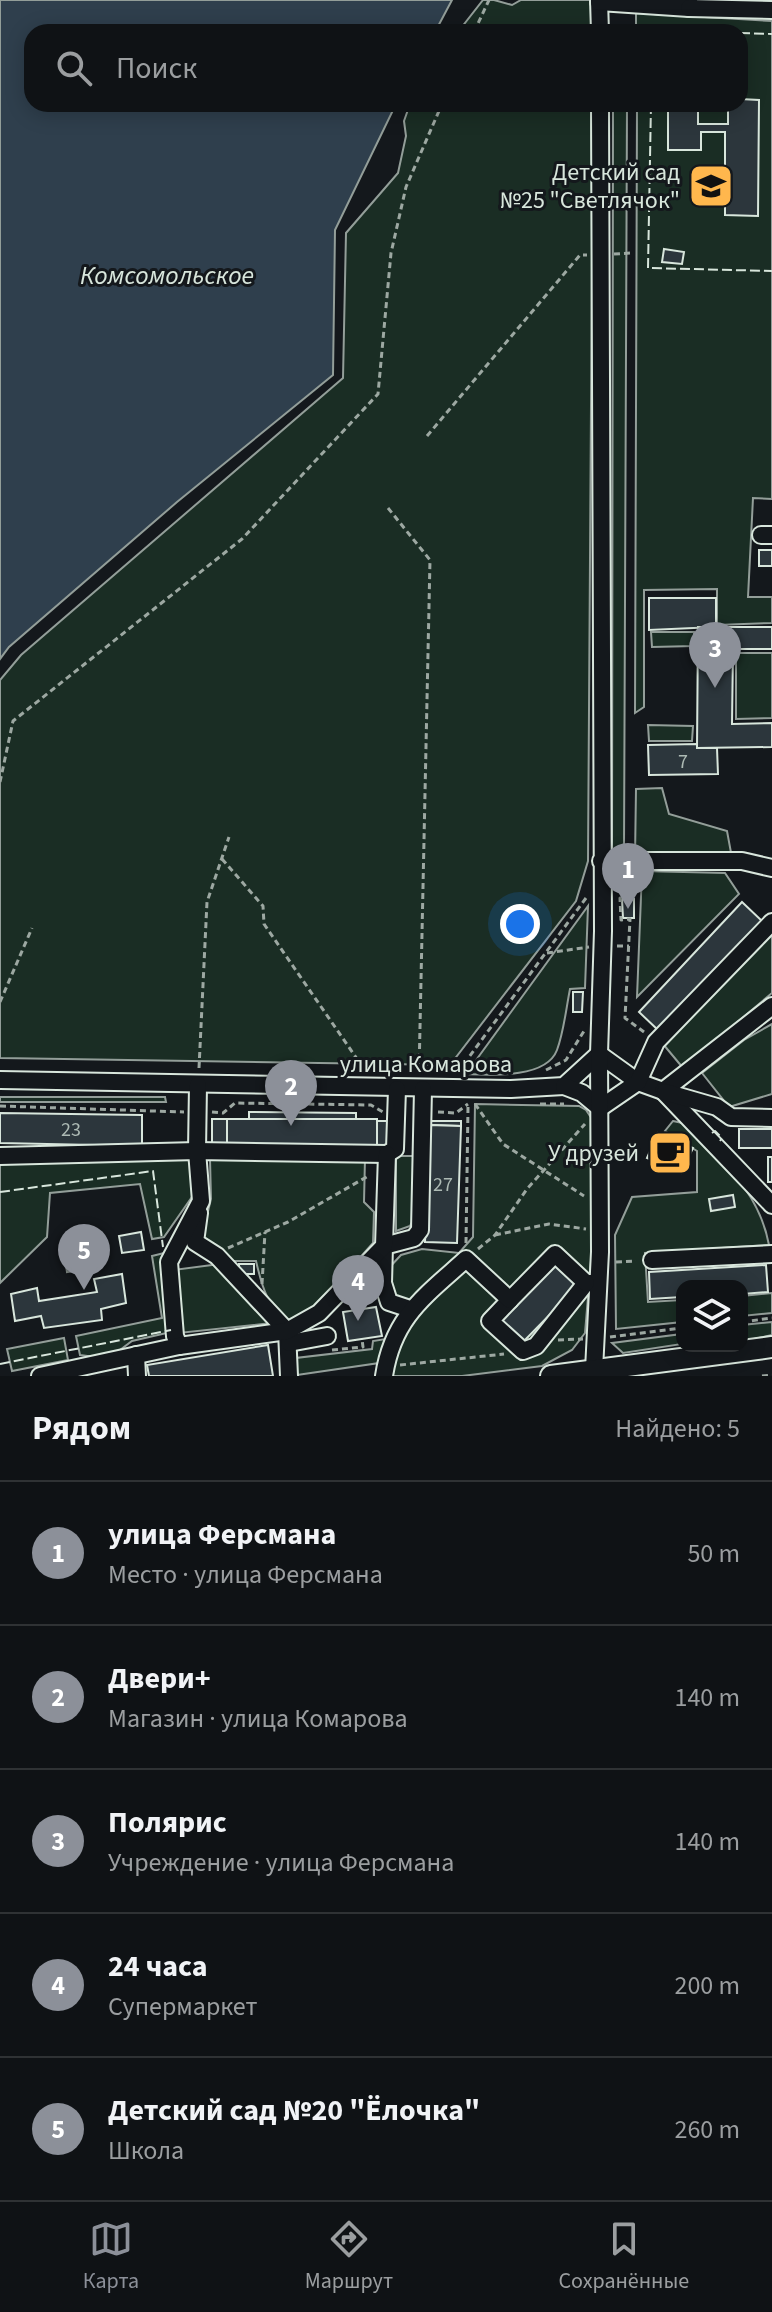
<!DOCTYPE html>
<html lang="ru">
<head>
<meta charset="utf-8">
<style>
	body { margin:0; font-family:"Source Sans 3",sans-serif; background:#1d2022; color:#f1f3f6 }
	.controls { position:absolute; right:24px; bottom:24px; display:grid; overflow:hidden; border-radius:16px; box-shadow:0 4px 20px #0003 }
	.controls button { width:72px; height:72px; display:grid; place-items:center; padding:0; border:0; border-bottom:2px solid #2f3234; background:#0f1215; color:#f1f3f6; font:40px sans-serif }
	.you { position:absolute; left:520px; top:924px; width:28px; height:28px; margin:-20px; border:6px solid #fff; border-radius:50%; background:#1a73e8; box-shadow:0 0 0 12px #1a73e833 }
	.badge { display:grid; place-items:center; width:52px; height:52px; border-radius:50%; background:#8c9099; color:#fff; font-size:26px; font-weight:700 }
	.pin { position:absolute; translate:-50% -66px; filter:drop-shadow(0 2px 4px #0008) }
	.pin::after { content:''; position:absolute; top:42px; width:28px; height:24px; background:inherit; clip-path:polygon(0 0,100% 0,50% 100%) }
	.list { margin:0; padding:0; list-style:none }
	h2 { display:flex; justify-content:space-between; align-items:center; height:104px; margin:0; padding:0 32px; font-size:34px }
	h2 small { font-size:26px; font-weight:400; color:#9b9ea0 }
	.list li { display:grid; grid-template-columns:52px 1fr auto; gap:24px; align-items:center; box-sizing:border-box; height:144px; padding:0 32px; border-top:2px solid #2f3234 }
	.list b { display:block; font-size:30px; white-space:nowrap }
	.list p { margin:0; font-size:26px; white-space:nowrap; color:#9b9ea0 }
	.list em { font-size:26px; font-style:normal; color:#9b9ea0 }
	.icon { flex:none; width:44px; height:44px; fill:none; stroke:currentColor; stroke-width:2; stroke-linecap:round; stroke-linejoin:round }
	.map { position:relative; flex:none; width:772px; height:1376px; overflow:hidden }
	.search { position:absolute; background:#0f1215; box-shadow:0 4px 20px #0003; left:24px; right:24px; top:24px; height:88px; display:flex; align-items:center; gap:20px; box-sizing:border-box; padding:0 28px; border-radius:24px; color:#9b9ea0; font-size:30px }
	.sheet { height:824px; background:#0f1215 }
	nav { display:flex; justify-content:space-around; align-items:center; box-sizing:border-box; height:112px; border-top:2px solid #2f3234; background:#0f1215; font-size:22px; color:#9b9ea0 }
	nav a { display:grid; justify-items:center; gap:4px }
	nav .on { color:#8c9099 }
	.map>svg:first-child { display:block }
	.green { fill:#1a2d24; stroke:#939e99; stroke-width:2 }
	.water { fill:#2f3f4d; stroke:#939e99; stroke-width:2 }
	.building { fill:#2c363c; stroke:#d8e6dc; stroke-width:2 }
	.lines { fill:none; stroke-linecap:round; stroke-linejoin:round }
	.minor-casing { stroke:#d8e6dc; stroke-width:20 }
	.major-casing { stroke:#d8e6dc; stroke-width:24 }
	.path { stroke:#9da8a2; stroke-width:3; stroke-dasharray:6 4; stroke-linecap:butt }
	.minor { stroke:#14181c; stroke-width:16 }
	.major { stroke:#14181c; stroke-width:20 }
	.fence { stroke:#d8e6dc; stroke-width:2; stroke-dasharray:10 4; stroke-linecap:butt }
	.labels { text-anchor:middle; stroke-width:6; stroke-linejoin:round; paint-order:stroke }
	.number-label { font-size:20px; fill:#adbab4 }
	.poi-label { font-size:24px; fill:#d8e6dc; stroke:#14181c; text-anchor:end }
	.street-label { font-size:24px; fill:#d8e6dc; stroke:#14181c }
	.water-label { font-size:26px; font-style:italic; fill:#d8e6dc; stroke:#14181c }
</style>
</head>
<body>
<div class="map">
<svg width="772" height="1376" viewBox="0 0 772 1376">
	<rect width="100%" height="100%" fill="#14181c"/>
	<g class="green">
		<path d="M483,0H494L512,5L521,0H593V32H458Z"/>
		<path d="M636,13L772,21V499L753,498L748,597H772V623L717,625V589L644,590V707L635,713L637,104H740V32H636Z"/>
		<path d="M410,104H593L588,861L576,901L450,1065L0,1058V680L21,655L343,378L346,233L398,173L406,136L404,121Z"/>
		<path d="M613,104H627L624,851H612Z"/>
		<path d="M651,632H694V646L652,647Z"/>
		<path d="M736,653H772V718L736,719Z"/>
		<path d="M648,725L693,726L692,741H649Z"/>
		<path d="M662,788L669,814L727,831L732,858H635L636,789Z"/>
		<path d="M642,871L725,873L739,894L637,997Z"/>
		<path d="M588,906L585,988L570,989C566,1009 564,1031 557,1050C546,1079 490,1075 466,1074Z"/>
		<path d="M772,933V993L683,1068L663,1044Z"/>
		<path d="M772,1024V1094L729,1107L702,1073L744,1040Z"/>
		<path d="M0,1097H165L166,1102H0Z"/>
		<path d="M475,1104L579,1106L586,1110L592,1119L591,1261L585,1333L572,1350L542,1366L462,1376H390L405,1333L387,1285L388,1269L401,1255L422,1249L459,1253L473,1237Z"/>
		<path d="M673,1121L687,1124C723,1163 759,1191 769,1245L645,1253L648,1302L682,1300V1322L616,1329L615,1235L632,1197L697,1192V1151L665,1131Z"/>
		<path d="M192,1156L194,1194L164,1237L152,1239L140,1184L50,1193L47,1237L0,1283V1161Z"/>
		<path d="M396,1156H416V1215L410,1226L396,1231Z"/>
		<path d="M365,1158L364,1202L374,1212L373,1243L317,1306L291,1322C266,1303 263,1291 256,1261H231L202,1236L211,1199L210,1159Z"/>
		<path d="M98,1235L102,1267L67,1272L62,1239Z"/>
		<path d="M164,1253L171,1332L132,1341L116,1353L95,1357L80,1355L76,1336L162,1318L152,1256Z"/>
		<path d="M212,1265H223L272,1323L179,1333L173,1270Z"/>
		<path d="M772,1293V1313L742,1316V1296Z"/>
		<path d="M772,1322V1335L749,1340L742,1338V1325Z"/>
		<path d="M682,1334V1344L623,1353L612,1343Z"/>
		<path d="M64,1338L68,1360L12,1371L7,1349Z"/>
		<path d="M392,1338L379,1363L297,1375L296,1358L372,1349L373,1341Z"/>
	</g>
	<path class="water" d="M0,0H452L435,32H32V104H396L335,230L333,375L177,502L9,647L0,659Z"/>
	<g class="building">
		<path d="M740,99L759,100L758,216L725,215V132H701V150H668V104H698V124H728V104H740Z"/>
		<path d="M664,249L684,252L682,264L662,262Z"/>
		<rect x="759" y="550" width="13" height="16"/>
		<path d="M649,598H716V627L649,630Z"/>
		<path d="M698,627H772V649H733L732,724L772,723V747L697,748Z"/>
		<path d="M697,744V748H717L718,774L649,775L648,745Z"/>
		<path d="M622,899H634V918H623Z"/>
		<path d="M742,902L762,921L658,1030L639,1012Z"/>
		<path d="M573,992H583L582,1012H573Z"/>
		<path d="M249,1112L356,1113V1119H249Z"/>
		<path d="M0,1113L142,1115V1146L0,1143Z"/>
		<rect x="212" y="1119" width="15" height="25"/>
		<rect x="227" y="1119" width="150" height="29"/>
		<rect x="377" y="1121" width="12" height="26"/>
		<path d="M429,1121H461V1126L429,1125Z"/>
		<path d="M429,1125L461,1126L457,1243L425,1242Z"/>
		<rect x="739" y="1129" width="33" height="19"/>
		<path d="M658,1133L693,1148L681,1173L647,1158Z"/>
		<rect x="768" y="1157" width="4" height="25"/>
		<path d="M733,1195L735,1207L711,1211L709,1199Z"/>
		<path d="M141,1232L144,1250L122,1253L119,1236Z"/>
		<path d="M554,1263L578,1286L523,1342L499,1319Z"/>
		<rect x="239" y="1264" width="15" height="10"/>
		<path d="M766,1265L768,1292L742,1294V1286H682V1297L650,1299L649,1272Z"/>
		<path d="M122,1274L126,1303L101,1309L102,1320L44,1328L41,1316L15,1321L11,1294L37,1288L39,1301L97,1292L94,1279Z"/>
		<path d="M376,1307L382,1336L348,1341L343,1312Z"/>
		<path d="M268,1345L273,1376H149L147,1365Z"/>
	</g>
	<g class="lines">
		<g class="minor-casing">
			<g id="minor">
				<path d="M599,0L600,32"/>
				<path d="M599,2L689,8V0"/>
				<path d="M689,8L772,10"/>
				<path d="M761,535H772"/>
				<path d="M601,861H742L772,868"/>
				<path d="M599,1054L638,1082L663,1091L772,1006"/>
				<path d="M0,1080L511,1089L564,1086L599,1054"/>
				<path d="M564,1086L582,1093L600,1108"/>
				<path d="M663,1091L772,1205"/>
				<path d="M665,1092L717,1107L731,1117L772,1118"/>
				<path d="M600,1108L638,1082L656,1042L772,922"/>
				<path d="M0,1156L197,1151L387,1154L395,1149L397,1089"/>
				<path d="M199,1213L195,1242L217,1256L287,1331L289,1376"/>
				<path d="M652,1260L772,1254"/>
				<path d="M510,1300L490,1321L523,1351L536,1346L586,1283H594"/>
				<path d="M410,1309L389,1302L383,1283L384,1246L414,1238L420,1230L423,1089"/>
				<path d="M289,1343L327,1336"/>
				<path d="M179,1346L175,1336L169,1262L201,1201L197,1151L198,1085"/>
				<path d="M136,1355L137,1376"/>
				<path d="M594,1370L600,1252L599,1054L603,931L600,104"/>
				<path d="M40,1376L179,1346L287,1331L319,1313L384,1246L387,1154"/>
				<path d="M384,1376C393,1317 425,1296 466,1259L510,1300L555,1254L586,1283"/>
			</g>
		</g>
		<g class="major-casing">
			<path id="major" d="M551,1376L772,1347"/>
		</g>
		<g class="path">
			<path d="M474,32L489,0"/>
			<path d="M614,254L631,253"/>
			<path d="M427,436L580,255H587"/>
			<path d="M388,508L430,560L419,1074"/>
			<path d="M0,782L13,721L242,539L378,394L391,253L406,187L442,104"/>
			<path d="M222,859L263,906L264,924L366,1072"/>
			<path d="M630,876V898H620L621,920L630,919L625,1018L644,1032"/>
			<path d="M617,946H629"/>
			<path d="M547,953L589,947"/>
			<path d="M0,1002L32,928"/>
			<path d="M199,1068L207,902L229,837"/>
			<path d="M546,1070L566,1060L584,1031"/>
			<path d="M458,1072L586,898"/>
			<path d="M475,1104L503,1144L584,1196"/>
			<path d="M540,1104H564"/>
			<path d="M0,1106L184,1112"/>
			<path d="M212,1112L223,1113L235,1103L371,1105L383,1112"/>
			<path d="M438,1112L456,1113L468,1104"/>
			<path d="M495,1235L549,1224L586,1229"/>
			<path d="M466,1243L468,1107"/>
			<path d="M228,1248L288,1222L370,1175"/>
			<path d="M478,1249L495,1235L527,1189L585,1124"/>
			<path d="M616,1262L636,1261"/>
			<path d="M262,1284L265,1232"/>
			<path d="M742,1322L772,1318"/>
			<path d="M610,1337L682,1328"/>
			<path d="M558,1340L583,1339"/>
			<path d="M332,1350L363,1347L362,1339"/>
			<path d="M400,1365L504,1354"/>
			<path d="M762,1376L772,1375"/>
		</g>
		<use href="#minor" class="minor"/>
		<use href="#major" class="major"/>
		<g class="fence">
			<path d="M653,32H680"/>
			<path d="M740,33L772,34"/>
			<path d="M651,104L648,268L772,271"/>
			<path d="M712,1133L715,1131L722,1138L720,1141"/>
			<path d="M0,1192L153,1171L163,1247"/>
			<path d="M0,1364L171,1330"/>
		</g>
	</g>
	<defs>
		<g id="school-square" transform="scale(2.3)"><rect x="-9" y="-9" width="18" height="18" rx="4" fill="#ffb74d" stroke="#14181c"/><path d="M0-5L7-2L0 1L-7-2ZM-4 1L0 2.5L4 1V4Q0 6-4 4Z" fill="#111"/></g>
		<g id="cafe-square" transform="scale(2.3)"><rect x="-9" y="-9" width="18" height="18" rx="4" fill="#ffb74d" stroke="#14181c"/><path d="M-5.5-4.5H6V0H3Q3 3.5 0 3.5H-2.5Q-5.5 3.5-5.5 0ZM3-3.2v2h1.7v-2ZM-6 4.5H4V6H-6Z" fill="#111"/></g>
	</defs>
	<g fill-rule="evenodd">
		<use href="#school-square" x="711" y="186"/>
		<use href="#cafe-square" x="670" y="1153"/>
	</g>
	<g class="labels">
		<g class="number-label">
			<text x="683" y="768">7</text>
			<text x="71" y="1136">23</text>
			<text x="443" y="1191">27</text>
		</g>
		<g class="poi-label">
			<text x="680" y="180">Детский сад<tspan x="680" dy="28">№25 "Светлячок"</tspan></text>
			<text x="639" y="1161">У друзей</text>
		</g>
		<g class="street-label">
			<text x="426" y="1072">улица Комарова</text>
		</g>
		<g class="water-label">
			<text x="167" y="284">Комсомольское</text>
		</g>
	</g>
</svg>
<div class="controls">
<button><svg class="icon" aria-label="layers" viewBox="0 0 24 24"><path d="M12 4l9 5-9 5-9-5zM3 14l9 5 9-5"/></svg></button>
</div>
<div class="you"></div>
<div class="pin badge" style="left:628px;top:909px">1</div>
<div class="pin badge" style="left:291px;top:1126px">2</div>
<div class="pin badge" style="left:715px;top:688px">3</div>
<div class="pin badge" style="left:358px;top:1321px">4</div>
<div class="pin badge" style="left:84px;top:1290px">5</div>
<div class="search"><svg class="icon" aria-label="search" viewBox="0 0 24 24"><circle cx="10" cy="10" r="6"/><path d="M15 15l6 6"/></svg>Поиск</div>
</div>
<section class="sheet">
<h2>Рядом<small>Найдено: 5</small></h2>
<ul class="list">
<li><span class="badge">1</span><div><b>улица Ферсмана</b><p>Место · улица Ферсмана</p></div><em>50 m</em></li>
<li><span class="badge">2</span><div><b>Двери+</b><p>Магазин · улица Комарова</p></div><em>140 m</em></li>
<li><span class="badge">3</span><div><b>Полярис</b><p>Учреждение · улица Ферсмана</p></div><em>140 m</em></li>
<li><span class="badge">4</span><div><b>24 часа</b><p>Супермаркет</p></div><em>200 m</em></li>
<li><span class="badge">5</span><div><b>Детский сад №20 &quot;Ёлочка&quot;</b><p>Школа</p></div><em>260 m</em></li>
</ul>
</section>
<nav>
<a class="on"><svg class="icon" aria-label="map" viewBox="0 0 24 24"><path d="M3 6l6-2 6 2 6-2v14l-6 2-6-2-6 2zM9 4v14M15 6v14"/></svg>Карта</a>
<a><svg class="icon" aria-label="directions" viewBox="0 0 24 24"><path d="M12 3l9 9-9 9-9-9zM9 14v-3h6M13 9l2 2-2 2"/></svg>Маршрут</a>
<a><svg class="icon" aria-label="saved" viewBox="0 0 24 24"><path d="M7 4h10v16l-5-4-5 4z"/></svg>Сохранённые</a>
</nav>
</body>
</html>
